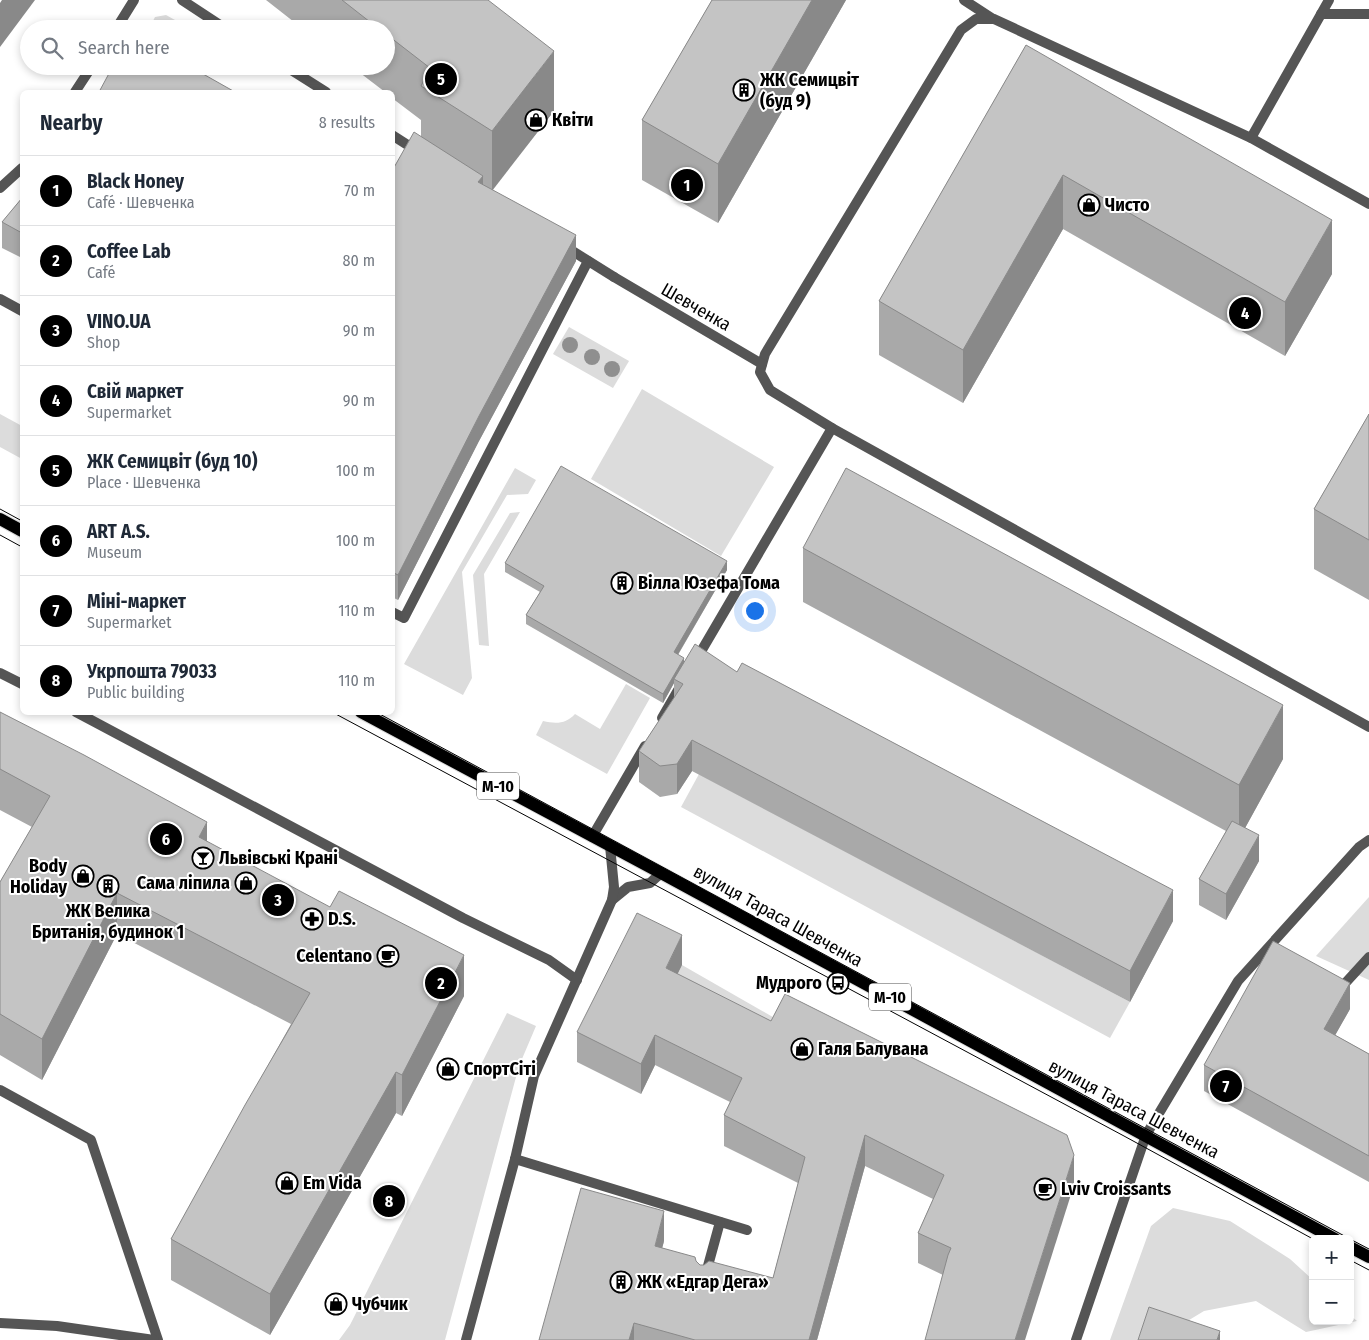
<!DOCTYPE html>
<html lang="en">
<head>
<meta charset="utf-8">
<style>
	body { margin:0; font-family:"Fira Sans Condensed",sans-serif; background:#f6f6f7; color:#1f2937 }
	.controls { position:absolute; right:15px; bottom:15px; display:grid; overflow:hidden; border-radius:8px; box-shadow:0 2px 8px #0003 }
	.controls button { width:45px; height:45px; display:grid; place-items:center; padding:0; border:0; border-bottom:1px solid #e0e1e3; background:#fff; color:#1f2937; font:25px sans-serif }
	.you { position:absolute; left:754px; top:610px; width:18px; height:18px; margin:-12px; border:4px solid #fff; border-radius:50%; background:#1a73e8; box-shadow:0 0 0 8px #1a73e833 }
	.badge { display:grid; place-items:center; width:32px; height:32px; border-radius:50%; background:#000; color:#fff; font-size:16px; font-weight:700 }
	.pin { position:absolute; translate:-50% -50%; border:2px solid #fff; box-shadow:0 1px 5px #0006 }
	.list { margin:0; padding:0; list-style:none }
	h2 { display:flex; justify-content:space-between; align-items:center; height:65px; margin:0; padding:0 20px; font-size:21px }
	h2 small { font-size:16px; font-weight:400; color:#747a83 }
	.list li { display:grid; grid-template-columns:32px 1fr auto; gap:15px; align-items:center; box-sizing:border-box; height:70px; padding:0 20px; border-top:1px solid #e0e1e3 }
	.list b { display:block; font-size:19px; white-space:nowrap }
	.list p { margin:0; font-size:16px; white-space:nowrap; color:#747a83 }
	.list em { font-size:16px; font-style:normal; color:#747a83 }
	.icon { flex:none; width:28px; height:28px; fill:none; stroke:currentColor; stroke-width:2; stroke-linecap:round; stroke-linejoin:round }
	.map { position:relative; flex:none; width:1369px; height:1340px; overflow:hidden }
	.search { position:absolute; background:#fff; box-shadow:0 2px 8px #0003; left:20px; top:20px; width:375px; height:55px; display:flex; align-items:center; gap:12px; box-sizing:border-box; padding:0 18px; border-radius:28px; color:#747a83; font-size:19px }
	.panel { position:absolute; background:#fff; box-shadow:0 2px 8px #0003; left:20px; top:90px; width:375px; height:625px; border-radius:8px }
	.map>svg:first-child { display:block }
	.green { fill:#dcdcdc }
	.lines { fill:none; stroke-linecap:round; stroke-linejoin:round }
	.primary-casing { stroke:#dbdbdb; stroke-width:14 }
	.service { stroke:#555; stroke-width:10 }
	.minor { stroke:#555; stroke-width:10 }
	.tertiary { stroke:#555; stroke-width:10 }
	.primary { stroke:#000; stroke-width:12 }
	.tram { stroke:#000; stroke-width:1 }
	.tree { fill:#8f8f8f }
	.wall { fill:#a9a9a9 }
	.shaded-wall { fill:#898989 }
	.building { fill:#c4c4c4; stroke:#898989 }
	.labels { text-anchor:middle; stroke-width:4; stroke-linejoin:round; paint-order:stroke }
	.shield { fill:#fff; stroke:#4c4c4c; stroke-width:1 }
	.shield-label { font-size:16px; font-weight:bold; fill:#000 }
	.poi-label { font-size:18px; font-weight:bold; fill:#000; stroke:#fff; text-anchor:start }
	.street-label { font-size:18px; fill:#000; stroke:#fff }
</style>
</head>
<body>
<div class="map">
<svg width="1369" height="1340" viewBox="0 0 1369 1340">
	<rect width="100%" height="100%" fill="#fff"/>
	<g class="green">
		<path d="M166,15L184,25L182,29H149L155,17Z"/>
		<path d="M569,327L629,361L613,388L553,354Z"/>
		<path d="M642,389L774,467L721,556L591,479Z"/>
		<path d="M0,414L22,426V459L0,447Z"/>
		<path d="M515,468L536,480L528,494L507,495L462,572L472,678L463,695L404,664Z"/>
		<path d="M520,512L484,574L489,646L479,645L473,575L510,513Z"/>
		<path d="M626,684L650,698L607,774L536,735L543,721C556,724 566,724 575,714L600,729Z"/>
		<path d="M699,774L1130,1002L1110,1038L681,807Z"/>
		<path d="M1369,897V980L1316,956Z"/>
		<path d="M682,965L785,1024L666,998Z"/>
		<path d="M507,1013L536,1026L519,1066L445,1340H339L350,1325Z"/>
		<path d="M1173,1208L1230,1221L1290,1259L1313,1280V1321H1350V1315L1357,1321L1306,1332L1256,1301L1204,1311L1166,1334L1147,1340H1110L1151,1226Z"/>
	</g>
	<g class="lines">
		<g class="primary-casing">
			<g id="primary">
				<path d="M0,519L22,531"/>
				<path d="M361,712L661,873L1335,1239"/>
				<path d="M1350,1247L1369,1257"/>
			</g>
		</g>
		<g class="service">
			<path d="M182,0L226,29"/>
			<path d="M1321,14H1369"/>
			<path d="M116,29L134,0"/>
			<path d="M285,66L326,92"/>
			<path d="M75,92L92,66"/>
			<path d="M392,135L417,151"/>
			<path d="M0,188L22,168"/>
			<path d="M566,247L614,277"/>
			<path d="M0,299L22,311"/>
			<path d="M392,612L404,618L588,261"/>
			<path d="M696,660L832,428"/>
			<path d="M0,673L22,684"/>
			<path d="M76,712L463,918L549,960L577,980"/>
			<path d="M662,718L681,685"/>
			<path d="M592,837L645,746"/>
			<path d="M1338,991L1369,957"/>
			<path d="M0,1090L91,1140L158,1340"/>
			<path d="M515,1159L747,1230"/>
			<path d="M706,1273L720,1222"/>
			<path d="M0,1323L57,1326L154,1340"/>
		</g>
		<g class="minor">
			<path d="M964,0L993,19"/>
			<path d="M1251,138L1329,0"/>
			<path d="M1369,204L1251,138L994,19H976L961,30L765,354L760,372L770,390L832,428L1369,727"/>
			<path d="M614,277L762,364"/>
			<path d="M612,900L628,887L650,883L661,873"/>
			<path d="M1146,1135L1238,981L1359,847L1369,840"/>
			<path d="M466,1340L515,1159L534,1076L612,900L614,887L610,846"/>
		</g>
		<path class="tertiary" d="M1076,1340L1146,1135"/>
		<use href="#primary" class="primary"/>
		<g class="tram">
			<path d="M0,509L22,521"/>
			<path d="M0,535L22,547"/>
			<path d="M332,712L1124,1136L1313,1239"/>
			<path d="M376,712L1350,1239"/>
			<path d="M1350,1239L1369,1249"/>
			<path d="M1350,1260L1369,1270"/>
		</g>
	</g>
	<g class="tree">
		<circle cx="570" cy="345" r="8"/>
		<circle cx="592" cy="357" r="8"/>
		<circle cx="612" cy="369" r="8"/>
	</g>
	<g class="wall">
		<path d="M266,0H488L554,111L492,189L576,261L479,441L398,600L392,597V171L421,136V120L392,98V92H385L351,66H386V29H303Z"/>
		<path d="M712,0H846L718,223L642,180V120Z"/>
		<path d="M1026,45L1332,274L1285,356L1063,229L963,403L879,355V301Z"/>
		<path d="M22,198V258L2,248V222Z"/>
		<path d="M1369,414V600L1314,569V509Z"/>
		<path d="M803,548L1283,759L1245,828L1259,861L1226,920L1199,905V879L1226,831L803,602Z"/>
		<path d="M505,563L727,570L678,655L684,664L737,672L1173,921L1130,1002L692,771L677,794L660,797L639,782V751L674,698V683L663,703L526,624V615L540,592L505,572Z"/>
		<path d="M0,712L207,842L464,996L402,1116L396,1113L270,1335L171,1280V1239L291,1024L117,934L42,1080L0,1055V882L32,827L0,810Z"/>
		<path d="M682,965L677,974L1074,1185L943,1275L918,1263V1233L933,1199L865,1166L817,1340H539L664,1241L662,1248L696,1261L700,1265L773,1278L798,1183L724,1146V1115L730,1102L655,1065L641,1094L577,1062V1032Z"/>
		<path d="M1350,1009L1335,1035L1369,1054V1182L1204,1091V1065Z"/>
	</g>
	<g class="shaded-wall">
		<path d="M2,0H35L0,47V3Z"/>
		<path d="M812,0H846L718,223V164Z"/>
		<path d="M554,51V111L492,191V131Z"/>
		<path d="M1063,175V229L963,403V350Z"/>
		<path d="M483,176V201L478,182Z"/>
		<path d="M1332,220V274L1285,356V302Z"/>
		<path d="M576,235V261L479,441L398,600V575L479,416Z"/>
		<path d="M727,561V570L674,661V652Z"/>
		<path d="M684,658V667L674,679V683L663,703V694Z"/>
		<path d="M1283,705V759L1239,839V785Z"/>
		<path d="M692,740V771L677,794V764Z"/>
		<path d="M207,822V863L199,837Z"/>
		<path d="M1259,835V861L1226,920V894Z"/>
		<path d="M1173,890V921L1130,1002V971Z"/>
		<path d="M117,893V934L42,1080V1039Z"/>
		<path d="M682,935V965L666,998V968Z"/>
		<path d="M464,955V996L402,1116V1075Z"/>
		<path d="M1350,983V1009L1324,1055V1029Z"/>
		<path d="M655,1035V1065L641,1094V1064Z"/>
		<path d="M396,1072V1113L270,1335V1294Z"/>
		<path d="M865,1135V1166L817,1340H809Z"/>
		<path d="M1074,1155V1185L1025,1340H1015Z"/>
		<path d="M664,1211V1241L655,1276V1246Z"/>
		<path d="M634,1323V1340H629Z"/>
		<path d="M1220,1331V1340H1217Z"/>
	</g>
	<g class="building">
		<path d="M342,0H488L554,51L492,131L421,86L430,68L386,34V29H379Z"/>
		<path d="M712,0H812L718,164L642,120Z"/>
		<path d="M1026,45L1332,220L1285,302L1063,175L963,350L879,301Z"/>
		<path d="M113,66H189L235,92H99Z"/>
		<path d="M414,132L483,176L478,182L576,235L479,416L398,575L392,572V171Z"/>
		<path d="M22,198V233L2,222Z"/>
		<path d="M1369,414V540L1314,509Z"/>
		<path d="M561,466L727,561L674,652L684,658L663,694L526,615L544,586L505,563Z"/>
		<path d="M846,468L1283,705L1239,785L803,548Z"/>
		<path d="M695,644L737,672L742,663L1173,890L1130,971L692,740L677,764L660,766L639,751L683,684L674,679Z"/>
		<path d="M0,712L84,755L207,822L199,837L330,907L339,891L464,955L402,1075L396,1072L270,1294L171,1239L245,1105L310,993L117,893L42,1039L0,1014V882L50,796L0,769Z"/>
		<path d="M1232,821L1259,835L1226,894L1199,879Z"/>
		<path d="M637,913L682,935L666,968L771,1021L785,994L1067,1135L1074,1155L1015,1340H925L948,1255L951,1248L918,1233L944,1175L865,1135L809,1340H695L634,1323L629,1340H539L581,1188L664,1211L655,1246L695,1257L696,1261L700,1265H704L709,1261L773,1278L805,1157L724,1115L742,1078L655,1035L641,1064L577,1032Z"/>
		<path d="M1273,941L1350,983L1324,1029L1369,1054V1156L1204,1065Z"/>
		<path d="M1149,1307L1220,1331L1217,1340H1138Z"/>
	</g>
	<defs>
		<g id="building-ring" transform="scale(1.125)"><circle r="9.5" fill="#fff" stroke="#000" stroke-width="1.5"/><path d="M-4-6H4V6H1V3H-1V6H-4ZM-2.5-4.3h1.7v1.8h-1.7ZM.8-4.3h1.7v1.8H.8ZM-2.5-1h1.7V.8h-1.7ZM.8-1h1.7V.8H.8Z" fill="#000"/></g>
		<g id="shop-ring" transform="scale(1.125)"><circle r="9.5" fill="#fff" stroke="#000" stroke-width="1.5"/><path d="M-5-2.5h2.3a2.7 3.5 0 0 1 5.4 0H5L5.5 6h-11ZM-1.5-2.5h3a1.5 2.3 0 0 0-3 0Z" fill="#000"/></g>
		<g id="bar-ring" transform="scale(1.125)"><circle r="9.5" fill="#fff" stroke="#000" stroke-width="1.5"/><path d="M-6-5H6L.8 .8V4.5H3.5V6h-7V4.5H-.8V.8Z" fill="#000"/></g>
		<g id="pharmacy-ring" transform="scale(1.125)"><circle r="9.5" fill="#fff" stroke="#000" stroke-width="1.5"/><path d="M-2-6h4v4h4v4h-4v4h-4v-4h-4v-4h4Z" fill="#000"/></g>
		<g id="cafe-ring" transform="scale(1.125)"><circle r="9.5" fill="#fff" stroke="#000" stroke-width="1.5"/><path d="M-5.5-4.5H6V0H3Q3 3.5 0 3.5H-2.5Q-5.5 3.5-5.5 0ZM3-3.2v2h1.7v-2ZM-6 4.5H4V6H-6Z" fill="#000"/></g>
		<g id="bus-ring" transform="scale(1.125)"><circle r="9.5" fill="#fff" stroke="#000" stroke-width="1.5"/><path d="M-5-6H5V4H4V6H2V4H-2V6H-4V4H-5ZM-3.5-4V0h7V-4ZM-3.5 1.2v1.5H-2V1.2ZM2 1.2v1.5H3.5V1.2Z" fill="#000"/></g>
	</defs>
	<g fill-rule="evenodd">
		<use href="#building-ring" x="744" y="90"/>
		<use href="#shop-ring" x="536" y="120"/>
		<use href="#shop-ring" x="1089" y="205"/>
		<use href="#building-ring" x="622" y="583"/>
		<use href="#bar-ring" x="203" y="858"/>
		<use href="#shop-ring" x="83" y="876"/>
		<use href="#shop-ring" x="246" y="883"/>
		<use href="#building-ring" x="108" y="886"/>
		<use href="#pharmacy-ring" x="312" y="919"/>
		<use href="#cafe-ring" x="388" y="956"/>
		<use href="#bus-ring" x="838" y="983"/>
		<use href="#shop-ring" x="802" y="1049"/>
		<use href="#shop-ring" x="448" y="1069"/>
		<use href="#shop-ring" x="287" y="1183"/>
		<use href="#cafe-ring" x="1045" y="1189"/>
		<use href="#building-ring" x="621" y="1282"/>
		<use href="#shop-ring" x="336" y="1304"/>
	</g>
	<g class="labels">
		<g class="shield">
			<rect x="477" y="772.5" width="42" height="27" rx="4"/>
			<rect x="869" y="983.5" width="42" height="27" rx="4"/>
		</g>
		<g class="shield-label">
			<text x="498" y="792">М-10</text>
			<text x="890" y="1003">М-10</text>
		</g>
		<g class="poi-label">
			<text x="760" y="86">ЖК Семицвіт<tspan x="760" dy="21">(буд 9)</tspan></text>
			<text x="552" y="126">Квіти</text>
			<text x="1105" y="211">Чисто</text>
			<text x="638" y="589">Вілла Юзефа Тома</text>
			<text x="219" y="864">Львівські Крані</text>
			<text x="67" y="872" text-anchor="end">Body<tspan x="67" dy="21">Holiday</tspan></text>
			<text x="230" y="889" text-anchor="end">Сама ліпила</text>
			<text x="108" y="917" text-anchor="middle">ЖК Велика<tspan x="108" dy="21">Британія, будинок 1</tspan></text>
			<text x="328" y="925">D.S.</text>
			<text x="372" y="962" text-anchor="end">Celentano</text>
			<text x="822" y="989" text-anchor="end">Мудрого</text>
			<text x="818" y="1055">Галя Балувана</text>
			<text x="464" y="1075">СпортСіті</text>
			<text x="303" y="1189">Em Vida</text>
			<text x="1061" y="1195">Lviv Croissants</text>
			<text x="637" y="1288">ЖК «Едгар Дега»</text>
			<text x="352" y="1310">Чубчик</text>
		</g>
		<g class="street-label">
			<text transform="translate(696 307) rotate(30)" y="6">Шевченка</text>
			<text transform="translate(778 916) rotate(29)" y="6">вулиця Тараса Шевченка</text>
			<text transform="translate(1134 1109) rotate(28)" y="6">вулиця Тараса Шевченка</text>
		</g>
	</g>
</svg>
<div class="controls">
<button>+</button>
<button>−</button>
</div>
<div class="you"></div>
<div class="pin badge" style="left:687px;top:185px">1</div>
<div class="pin badge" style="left:441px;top:983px">2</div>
<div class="pin badge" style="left:278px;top:900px">3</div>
<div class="pin badge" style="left:1245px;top:313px">4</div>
<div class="pin badge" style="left:441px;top:79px">5</div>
<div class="pin badge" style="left:166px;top:839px">6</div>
<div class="pin badge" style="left:1226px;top:1086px">7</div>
<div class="pin badge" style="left:389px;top:1201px">8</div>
<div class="search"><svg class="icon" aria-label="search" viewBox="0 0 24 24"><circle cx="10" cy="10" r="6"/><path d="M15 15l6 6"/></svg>Search here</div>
<section class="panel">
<h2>Nearby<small>8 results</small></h2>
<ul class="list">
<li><span class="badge">1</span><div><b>Black Honey</b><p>Café · Шевченка</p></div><em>70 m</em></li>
<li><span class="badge">2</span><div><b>Coffee Lab</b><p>Café</p></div><em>80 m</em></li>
<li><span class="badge">3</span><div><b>VINO.UA</b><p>Shop</p></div><em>90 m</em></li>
<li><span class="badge">4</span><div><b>Свiй маркет</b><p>Supermarket</p></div><em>90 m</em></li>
<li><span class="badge">5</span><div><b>ЖК Семицвіт (буд 10)</b><p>Place · Шевченка</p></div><em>100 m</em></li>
<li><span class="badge">6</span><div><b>ART A.S.</b><p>Museum</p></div><em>100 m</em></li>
<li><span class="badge">7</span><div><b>Міні-маркет</b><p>Supermarket</p></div><em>110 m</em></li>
<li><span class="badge">8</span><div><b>Укрпошта 79033</b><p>Public building</p></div><em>110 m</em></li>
</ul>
</section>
</div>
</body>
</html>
